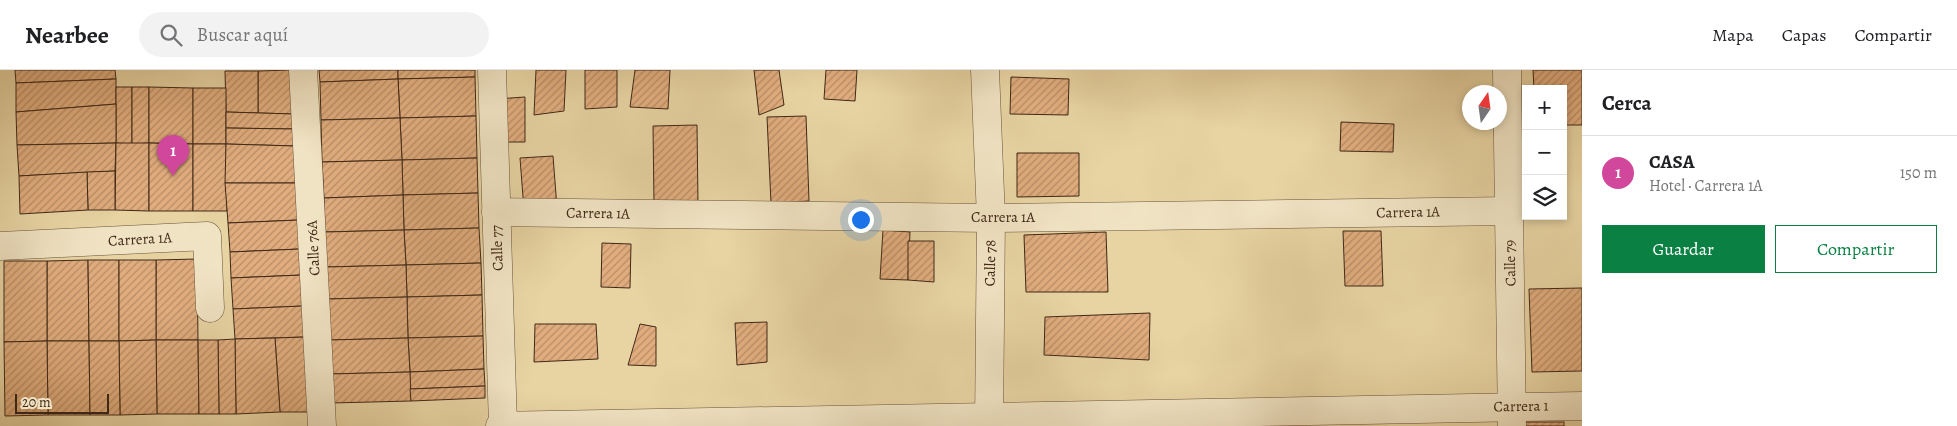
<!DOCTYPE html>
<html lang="es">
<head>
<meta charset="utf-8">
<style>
	body { margin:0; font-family:Alegreya,serif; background:#f2f2f2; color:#202124 }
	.controls { position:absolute; right:15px; top:15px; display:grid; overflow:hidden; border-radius:0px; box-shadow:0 2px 8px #0003 }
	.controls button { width:45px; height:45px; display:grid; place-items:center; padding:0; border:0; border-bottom:1px solid #e0e0e0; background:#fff; color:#202124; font:25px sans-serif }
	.compass { position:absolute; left:1462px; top:15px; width:45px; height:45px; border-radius:50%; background:#fff; box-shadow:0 2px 8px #0003; rotate:13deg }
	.scale { position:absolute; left:15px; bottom:12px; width:94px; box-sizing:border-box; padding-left:5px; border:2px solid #402817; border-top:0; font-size:14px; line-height:18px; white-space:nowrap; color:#402817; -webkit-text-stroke:4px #f0e3c3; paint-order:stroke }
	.you { position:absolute; left:860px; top:149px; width:18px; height:18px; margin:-12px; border:4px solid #fff; border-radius:50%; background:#1a73e8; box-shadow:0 0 0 8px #1a73e833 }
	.badge { display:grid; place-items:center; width:32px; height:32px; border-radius:50%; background:#0b8043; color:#fff; font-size:16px; font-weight:700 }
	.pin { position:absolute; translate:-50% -41px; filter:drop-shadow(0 1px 2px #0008) }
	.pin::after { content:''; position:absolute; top:26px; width:18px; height:15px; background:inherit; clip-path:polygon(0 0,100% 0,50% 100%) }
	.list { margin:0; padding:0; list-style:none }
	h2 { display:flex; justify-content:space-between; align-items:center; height:65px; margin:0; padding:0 20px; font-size:21px }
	h2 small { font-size:16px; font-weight:400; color:#757577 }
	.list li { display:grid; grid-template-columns:32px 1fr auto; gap:15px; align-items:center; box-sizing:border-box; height:75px; padding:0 20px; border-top:1px solid #e0e0e0 }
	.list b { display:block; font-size:19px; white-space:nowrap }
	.list p { margin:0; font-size:16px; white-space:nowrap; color:#757577 }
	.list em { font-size:16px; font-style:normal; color:#757577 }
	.actions { display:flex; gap:10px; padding:15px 20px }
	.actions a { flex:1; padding:11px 0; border:1px solid #0b8043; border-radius:0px; text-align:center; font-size:18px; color:#0b8043 }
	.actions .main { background:#0b8043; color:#fff }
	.icon { flex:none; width:28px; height:28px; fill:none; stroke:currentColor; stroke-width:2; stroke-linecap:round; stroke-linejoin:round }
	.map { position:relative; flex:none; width:1582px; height:356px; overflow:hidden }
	header { display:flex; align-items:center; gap:30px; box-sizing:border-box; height:70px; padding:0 25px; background:#fff; border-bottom:1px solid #e0e0e0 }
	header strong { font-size:24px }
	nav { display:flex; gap:28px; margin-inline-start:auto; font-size:18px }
	.search { width:350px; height:45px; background:#f2f2f2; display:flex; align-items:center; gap:12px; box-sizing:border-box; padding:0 18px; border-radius:28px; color:#757577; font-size:19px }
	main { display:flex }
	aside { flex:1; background:#fff }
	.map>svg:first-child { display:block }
	.building { fill:url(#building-hatch); stroke:#402817 }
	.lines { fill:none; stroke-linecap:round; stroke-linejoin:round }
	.minor-casing { stroke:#6a533a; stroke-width:29 }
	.tertiary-casing { stroke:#6a533a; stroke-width:29 }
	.minor { stroke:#f0e3c3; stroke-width:28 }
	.tertiary { stroke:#f0e3c3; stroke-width:28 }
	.labels { text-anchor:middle; stroke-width:4; stroke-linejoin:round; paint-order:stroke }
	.street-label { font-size:15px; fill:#402817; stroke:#f0e3c3 }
</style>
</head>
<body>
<header>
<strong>Nearbee</strong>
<div class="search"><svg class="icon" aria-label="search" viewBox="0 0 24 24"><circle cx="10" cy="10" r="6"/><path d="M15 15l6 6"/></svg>Buscar aquí</div>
<nav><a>Mapa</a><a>Capas</a><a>Compartir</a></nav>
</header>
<main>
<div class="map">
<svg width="1582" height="356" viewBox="0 0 1582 356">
	<defs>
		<pattern id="building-hatch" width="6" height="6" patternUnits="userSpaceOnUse" patternTransform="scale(1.25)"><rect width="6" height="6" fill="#e1ad7e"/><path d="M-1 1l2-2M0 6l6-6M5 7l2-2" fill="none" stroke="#b88d66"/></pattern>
	</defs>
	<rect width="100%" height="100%" fill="#e8d4a3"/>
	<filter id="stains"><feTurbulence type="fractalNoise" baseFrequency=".004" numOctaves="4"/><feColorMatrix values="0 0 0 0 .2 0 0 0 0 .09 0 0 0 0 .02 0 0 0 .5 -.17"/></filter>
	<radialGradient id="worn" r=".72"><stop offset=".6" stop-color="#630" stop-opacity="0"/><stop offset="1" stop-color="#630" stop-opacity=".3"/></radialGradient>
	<g class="building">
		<path d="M15,0H115L116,9L16,13Z"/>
		<path d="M291,0L294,44L258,43V1Z"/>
		<path d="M319,0H398V9L320,12Z"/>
		<path d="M398,0H475V7L398,9Z"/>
		<path d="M536,0H566L564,41L534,45Z"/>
		<path d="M585,0H617V37L585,39Z"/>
		<path d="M635,0H670L668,39L630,37Z"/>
		<path d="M754,0H779L784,35L759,45Z"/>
		<path d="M826,0H857L855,31L824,29Z"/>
		<path d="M1533,0H1582V55H1563V19H1534Z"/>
		<path d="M225,1H258V43L226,42Z"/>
		<path d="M475,7L476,46L400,48L398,9Z"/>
		<path d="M1011,7L1069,9L1068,45L1010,44Z"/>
		<path d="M116,9V34L16,42V13Z"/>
		<path d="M398,9L400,48L321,50L320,12Z"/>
		<path d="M116,17H132V74L116,73Z"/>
		<path d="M132,17H149V73L132,74Z"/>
		<path d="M149,17L193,18V74L149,73Z"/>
		<rect x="193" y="18" width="33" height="56"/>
		<path d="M525,27V72H495L497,29Z"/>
		<path d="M116,34V73L17,75L16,42Z"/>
		<path d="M226,42L294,44V59L226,58Z"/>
		<path d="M476,46L477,88L402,90L400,48Z"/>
		<path d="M806,46L809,131L771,133L767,47Z"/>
		<path d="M400,48L402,90L322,92L321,50Z"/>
		<path d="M1341,52L1394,54L1393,82L1340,81Z"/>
		<path d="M697,55L698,133H654L653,56Z"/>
		<path d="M226,58L294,59L295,76L226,74Z"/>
		<path d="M116,73L115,101L19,106L17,75Z"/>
		<path d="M116,73H149V141L115,140Z"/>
		<path d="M149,73L193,74V141H149Z"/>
		<path d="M193,74H226L227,141H193Z"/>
		<path d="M226,74L295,76L297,113H225Z"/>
		<path d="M1017,83H1079V126L1017,127Z"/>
		<path d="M553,86L557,138L524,140L520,88Z"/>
		<path d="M477,88L478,123L403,125L402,90Z"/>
		<path d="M402,90L403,125L324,128L322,92Z"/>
		<path d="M115,101V140H88L87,102Z"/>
		<path d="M87,102L88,140L20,144L19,106Z"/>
		<path d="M225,113H297L299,150L228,153Z"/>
		<path d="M478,123L479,158L404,160L403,125Z"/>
		<path d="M403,125L404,160L325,162L324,128Z"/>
		<path d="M299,150L300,179L230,182L228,153Z"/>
		<path d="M479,158L481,193L406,195L404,160Z"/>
		<path d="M404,160L406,195L326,197L325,162Z"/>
		<path d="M883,160L910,162L908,210L880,209Z"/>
		<path d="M1343,161H1381L1383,216H1345Z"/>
		<path d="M1106,162L1108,222H1026L1024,165Z"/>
		<path d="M908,171H934V212L908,210Z"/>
		<path d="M602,173L631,174L630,218L601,217Z"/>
		<path d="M300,179L302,205L231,208L230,182Z"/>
		<path d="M197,189L198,270H156V190Z"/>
		<path d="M88,190L89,271H47V191Z"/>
		<path d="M88,190H119V271H89Z"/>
		<path d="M119,190H156V270L119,271Z"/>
		<path d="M4,191H47V271L4,272Z"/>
		<path d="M481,193L482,225L407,227L406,195Z"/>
		<path d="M406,195L407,227L327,229L326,197Z"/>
		<path d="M302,205L303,236L233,239L231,208Z"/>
		<path d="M1582,218V301L1532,302L1529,219Z"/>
		<path d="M482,225L483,266L408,268L407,227Z"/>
		<path d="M407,227L408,268L329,270L327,229Z"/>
		<path d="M303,236L305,267L235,269L233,239Z"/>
		<path d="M1150,243L1149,290L1044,285L1045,247Z"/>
		<path d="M767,252V292L737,295L735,253Z"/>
		<path d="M535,254H596L598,289L534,292Z"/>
		<path d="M640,254L656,257V296L628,295Z"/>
		<path d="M483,266L484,299L410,302L408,268Z"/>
		<path d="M305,267L310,342H280L275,268Z"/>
		<path d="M275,268L280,342L236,344L235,269Z"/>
		<path d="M408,268L410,302L330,304L329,270Z"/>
		<path d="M235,269L236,344H219L218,270Z"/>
		<path d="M156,270H198L199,344H157Z"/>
		<path d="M156,270L157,344L120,345L119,271Z"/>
		<path d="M198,270H218L219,344H199Z"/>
		<path d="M47,271H89L90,345H48Z"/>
		<path d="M47,271L48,345L5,346L4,272Z"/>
		<path d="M89,271H119L120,345H90Z"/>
		<path d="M484,299L485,316L410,319V302Z"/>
		<path d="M410,302L411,331L331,333L330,304Z"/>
		<path d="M485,316V328L411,331L410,319Z"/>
		<rect x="1514" y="352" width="50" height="4"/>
	</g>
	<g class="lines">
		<g class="minor-casing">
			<g id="minor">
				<path d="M303,0L322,356"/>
				<path d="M985,0L991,148L989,356"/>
				<path d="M1507,0L1512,356"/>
				<path d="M496,142L991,148L1510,141"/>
				<path d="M0,176L207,166L210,238"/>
			</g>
		</g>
		<g class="tertiary-casing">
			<g id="tertiary">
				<path d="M492,0L503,356"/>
				<path d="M500,356L1582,336"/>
			</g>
		</g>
		<use href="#minor" class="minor"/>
		<use href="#tertiary" class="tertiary"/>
	</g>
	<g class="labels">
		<g class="street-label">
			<text transform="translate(1408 142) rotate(-1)" y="5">Carrera 1A</text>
			<text transform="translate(598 143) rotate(1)" y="5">Carrera 1A</text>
			<text x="1003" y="152">Carrera 1A</text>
			<text transform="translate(140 169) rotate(-3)" y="5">Carrera 1A</text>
			<text transform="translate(313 178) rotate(-93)" y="5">Calle 76A</text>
			<text transform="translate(497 178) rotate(-92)" y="5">Calle 77</text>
			<text transform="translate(990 193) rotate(-89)" y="5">Calle 78</text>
			<text transform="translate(1510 193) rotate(-91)" y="5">Calle 79</text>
			<text transform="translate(1521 336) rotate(-1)" y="5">Carrera 1</text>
		</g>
	</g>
	<rect width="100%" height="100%" filter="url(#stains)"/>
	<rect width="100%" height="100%" fill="url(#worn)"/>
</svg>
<div class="controls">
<button>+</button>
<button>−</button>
<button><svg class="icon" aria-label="layers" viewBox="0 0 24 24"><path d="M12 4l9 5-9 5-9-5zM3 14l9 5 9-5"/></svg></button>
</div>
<svg class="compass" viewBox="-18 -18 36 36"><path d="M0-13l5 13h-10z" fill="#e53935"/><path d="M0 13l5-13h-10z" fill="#757577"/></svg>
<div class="scale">20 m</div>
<div class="you"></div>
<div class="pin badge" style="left:173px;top:106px;background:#d1479c">1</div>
</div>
<aside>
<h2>Cerca<small></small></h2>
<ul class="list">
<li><span class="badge" style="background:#d1479c">1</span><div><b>CASA</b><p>Hotel · Carrera 1A</p></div><em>150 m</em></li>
</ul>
<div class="actions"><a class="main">Guardar</a><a>Compartir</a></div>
</aside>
</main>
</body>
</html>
